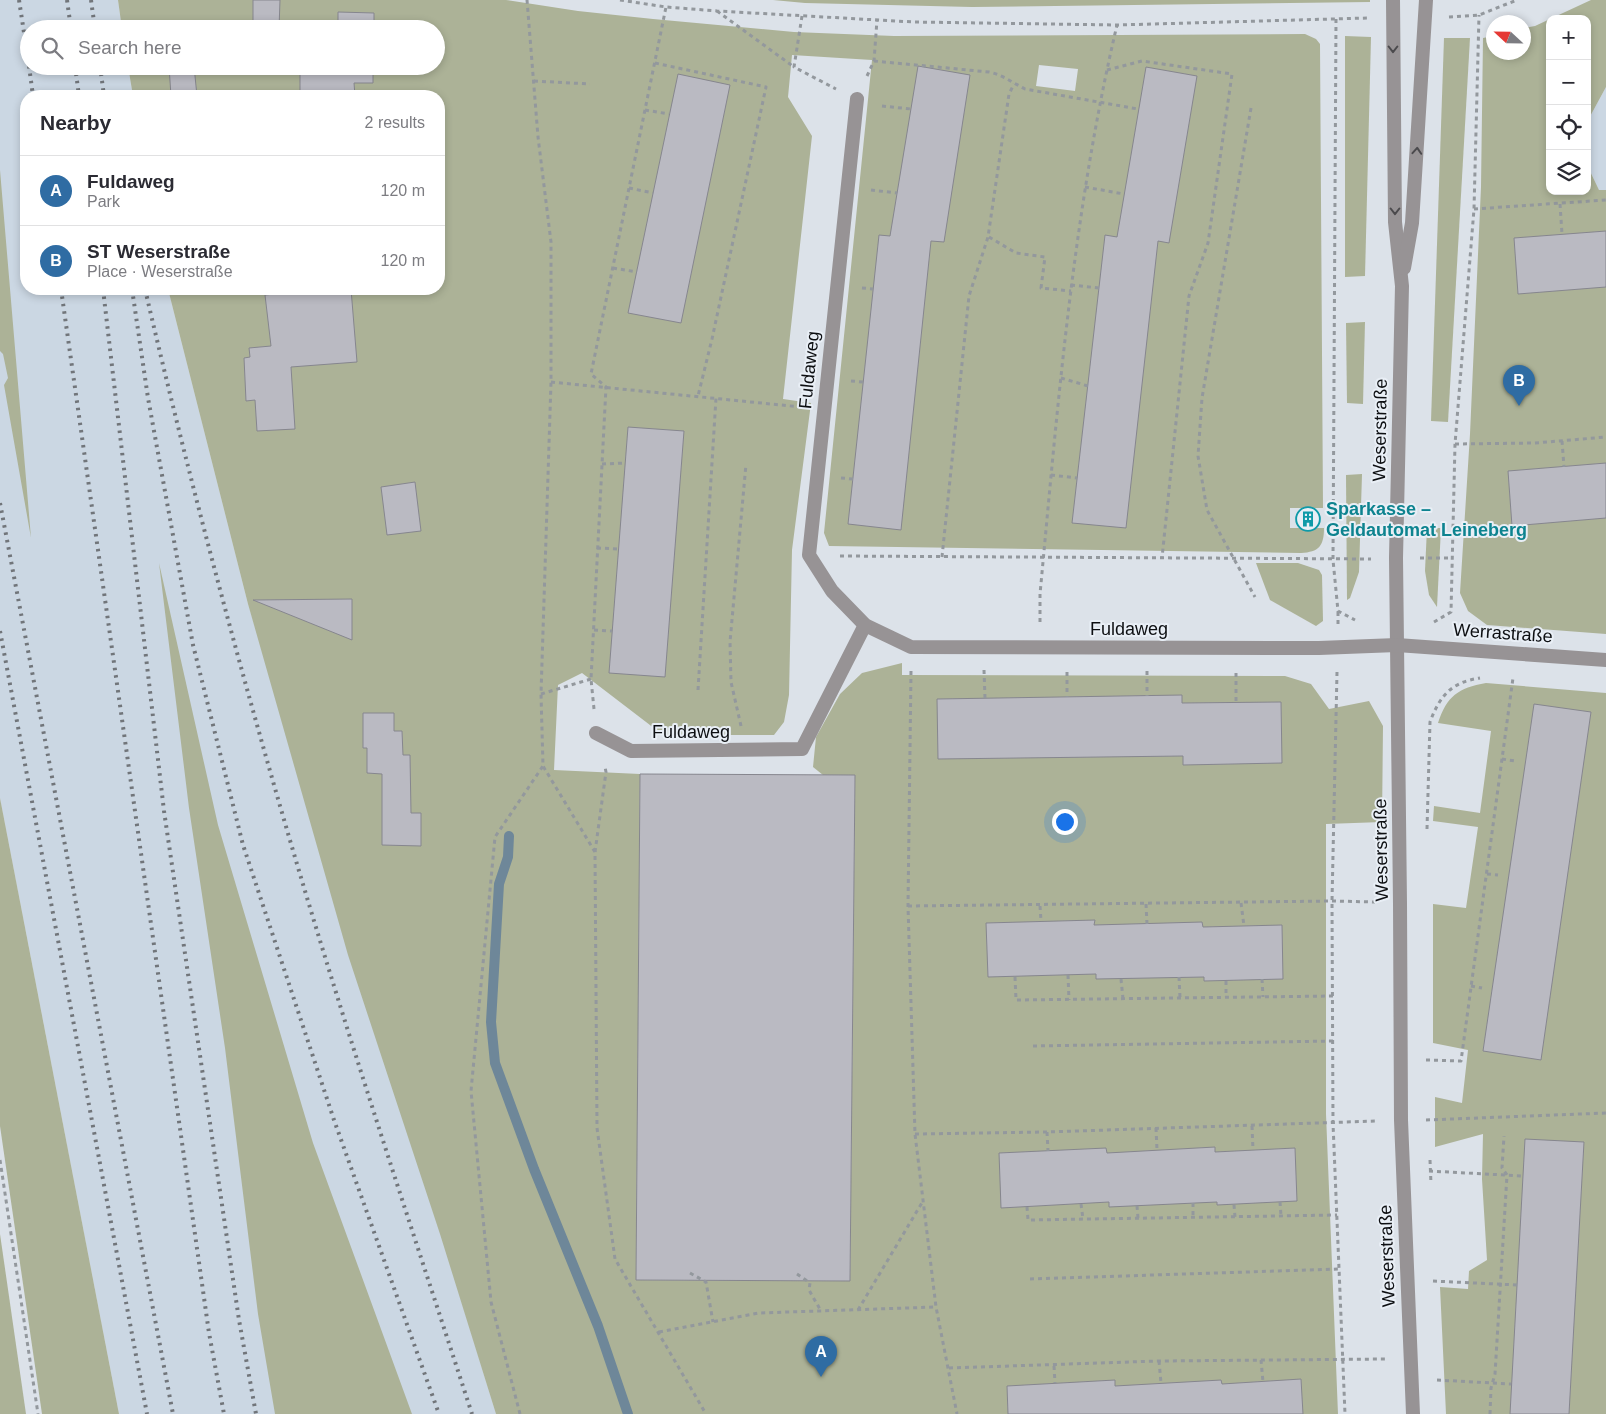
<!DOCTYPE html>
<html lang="en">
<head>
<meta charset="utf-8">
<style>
	body { margin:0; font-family:Arial,sans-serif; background:#f2f2f3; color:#2b2b33 }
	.controls { position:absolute; right:15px; top:15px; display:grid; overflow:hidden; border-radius:10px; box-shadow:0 2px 8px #0003 }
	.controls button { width:45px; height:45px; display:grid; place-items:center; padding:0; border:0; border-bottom:1px solid #e1e1e2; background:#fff; color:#2b2b33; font:25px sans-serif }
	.compass { position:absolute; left:1486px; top:15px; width:45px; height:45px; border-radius:50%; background:#fff; box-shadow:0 2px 8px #0003; rotate:292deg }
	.you { position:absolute; left:1064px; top:821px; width:18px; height:18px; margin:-12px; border:4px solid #fff; border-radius:50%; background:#1a73e8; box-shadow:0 0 0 8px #1a73e833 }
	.badge { display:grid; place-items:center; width:32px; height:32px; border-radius:50%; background:#2f6ca3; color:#fff; font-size:16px; font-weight:700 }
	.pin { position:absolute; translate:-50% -41px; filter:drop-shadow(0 1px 2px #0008) }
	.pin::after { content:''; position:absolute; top:26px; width:18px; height:15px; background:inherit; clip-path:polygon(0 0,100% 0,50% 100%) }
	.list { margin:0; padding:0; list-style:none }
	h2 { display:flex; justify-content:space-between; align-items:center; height:65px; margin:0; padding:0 20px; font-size:21px }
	h2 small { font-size:16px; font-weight:400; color:#7c7c81 }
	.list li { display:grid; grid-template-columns:32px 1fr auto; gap:15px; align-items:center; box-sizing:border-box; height:70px; padding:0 20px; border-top:1px solid #e1e1e2 }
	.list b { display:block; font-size:19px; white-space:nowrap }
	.list p { margin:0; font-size:16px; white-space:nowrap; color:#7c7c81 }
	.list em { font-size:16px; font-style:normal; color:#7c7c81 }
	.icon { flex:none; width:28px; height:28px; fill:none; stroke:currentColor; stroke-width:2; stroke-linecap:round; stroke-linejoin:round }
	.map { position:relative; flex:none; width:1606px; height:1414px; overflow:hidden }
	.search { position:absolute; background:#fff; box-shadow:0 2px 8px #0003; left:20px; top:20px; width:425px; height:55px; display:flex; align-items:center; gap:12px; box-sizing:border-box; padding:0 18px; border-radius:28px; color:#7c7c81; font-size:19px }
	.panel { position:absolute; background:#fff; box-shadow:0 2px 8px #0003; left:20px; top:90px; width:425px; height:205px; border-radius:20px }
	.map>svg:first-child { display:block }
	.built { fill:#cbd7e3 }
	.green { fill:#acb297; fill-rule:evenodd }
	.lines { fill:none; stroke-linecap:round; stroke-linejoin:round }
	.stream { stroke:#6e8799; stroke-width:10 }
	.building { fill:#babac2; stroke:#86868e }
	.path { stroke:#93989d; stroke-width:3; stroke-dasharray:4 4; stroke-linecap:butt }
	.minor { stroke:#979395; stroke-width:14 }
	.rail { stroke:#71757a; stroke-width:4; stroke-dasharray:2.5 5; stroke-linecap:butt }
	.oneway { stroke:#4b4a4d }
	.labels { text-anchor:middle; stroke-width:4; stroke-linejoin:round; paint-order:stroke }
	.street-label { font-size:18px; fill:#0d0f12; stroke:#e9eff6 }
	.culture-label { font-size:18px; font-weight:bold; fill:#0d838f; stroke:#e9eff6; text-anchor:start }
</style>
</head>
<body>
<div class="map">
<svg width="1606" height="1414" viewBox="0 0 1606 1414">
	<rect width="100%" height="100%" fill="#dce2e9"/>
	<g class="built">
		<path d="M0,0H118L122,29H29V66H128L133,96H26V289H168L248,604L496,1414H119L0,798Z"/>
		<path d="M1606,87V190H1599L1587,165V122Z"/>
	</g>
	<g class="green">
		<path d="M118,0H506L578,11L653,19L794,32L894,36L1305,34L1316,39L1320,44L1323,508H1290V528H1324C1324,546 1319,552 1301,553L829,546L824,533L872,60L792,55L788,97L812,136L783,399L811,403L792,550L789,695L784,722L774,735H663L582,673L558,685L554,770L640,774L636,1280L850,1281L855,775H823L813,767L816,737L840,694L862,673L902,663V675L1285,676L1311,684L1329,709L1369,701L1383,726L1382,822L1326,824V1114L1338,1414H496L440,1234L348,955L248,604L168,289H439V96H133L128,66H436V29H122ZM1039,65L1078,69L1075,91L1036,86Z"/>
		<path d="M773,0H1370V2L972,7L805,3Z"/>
		<path d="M1591,0H1606V87L1587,122V19H1550Z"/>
		<path d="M1550,19V191H1587V165L1599,190H1606V634L1487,625L1468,611L1460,593L1470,434L1481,187L1483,38L1493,36L1494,52H1524V28L1535,26Z"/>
		<path d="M1345,36L1371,37L1365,276L1345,277Z"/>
		<path d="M1444,38H1470L1448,422L1431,421Z"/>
		<path d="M0,170L31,538L4,385L8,378L3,354L0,351Z"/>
		<path d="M1365,322L1363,404L1347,403L1346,323Z"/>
		<path d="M1362,474L1359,572L1350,598L1347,600L1346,475Z"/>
		<path d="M1427,528H1441L1437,607L1429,595L1425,571Z"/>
		<path d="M159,563L218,825L313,1143L412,1414H275L258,1314L225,1048L189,808Z"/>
		<path d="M1256,563H1298L1319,570L1322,575L1323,621L1316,626L1270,600Z"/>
		<path d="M1486,683L1606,693V1414H1446L1440,1287L1468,1289L1469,1271L1487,1260L1482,1179L1483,1134L1435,1147V1097L1462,1103L1468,1050L1433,1043V904L1466,908L1478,827L1433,821L1434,806L1480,813L1491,731L1438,723C1447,696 1458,688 1486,683Z"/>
		<path d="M0,798L119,1414H42L0,1126Z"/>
		<path d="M0,1234L26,1414H0Z"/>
	</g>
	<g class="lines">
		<path class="stream" d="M509,836L508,857L499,884L491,1022L495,1063L534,1169L598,1326L628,1414"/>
	</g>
	<g class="building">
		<path d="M253,0H280L279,29H253Z"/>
		<path d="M338,12L374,13V29H281V22L338,26Z"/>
		<path d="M169,66H194L197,96H171Z"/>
		<path d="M281,66H373V83H354L355,96H300V68L281,69Z"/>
		<path d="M918,66L970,75L944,242L931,241L901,530L848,524L879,235L890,236Z"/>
		<path d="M1146,67L1197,76L1169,243L1158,241L1126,528L1072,523L1105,235L1117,237Z"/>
		<path d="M678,74L730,85L681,323L628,313Z"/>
		<path d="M1606,231V287L1518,294L1514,238Z"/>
		<path d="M321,289H351L357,362L291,367L295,429L257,431L255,400L246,401L244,358L250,357L249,348L271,346L265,295Z"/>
		<path d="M628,427L684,431L665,677L609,673Z"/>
		<path d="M1606,463V518L1512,526L1508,471Z"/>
		<path d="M415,482L421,531L387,535L381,487Z"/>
		<path d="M352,599V640L253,600Z"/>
		<path d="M1182,695V703L1281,702L1282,763L1183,765V756L938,759L937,699Z"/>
		<path d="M1534,704L1591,712L1541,1060L1483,1051Z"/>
		<path d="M363,713H394V731H402L403,755H410L411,813H421V846L382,845V774L367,773V748H363Z"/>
		<path d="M640,774L855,775L850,1281L636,1280Z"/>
		<path d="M1095,920L1094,925L1202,922L1203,927L1282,925L1283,979L1204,981V977L1096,979V974L988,977L986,923Z"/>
		<path d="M1525,1139L1584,1142L1569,1414H1510Z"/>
		<path d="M1215,1147V1152L1295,1148L1297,1201L1217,1205V1202L1109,1207V1202L1001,1208L999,1153L1106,1148L1107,1153Z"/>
		<path d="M1301,1379L1303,1414H1008L1007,1386L1115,1380V1386L1221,1380L1222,1384Z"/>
	</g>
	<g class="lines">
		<g class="path">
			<path d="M527,0L538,137L551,242V382L541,694L543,766L595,852L597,1128L615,1259L706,1414"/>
			<path d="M620,0L666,7L717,11L914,22L1117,25L1368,18"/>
			<path d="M717,11L794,67"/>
			<path d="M802,16L794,67L836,89"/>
			<path d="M1449,17L1479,15L1517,0"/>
			<path d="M1336,19L1333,560L1338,611L1355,620"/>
			<path d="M874,61L989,72C1003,75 1013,83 1025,89L1138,109"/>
			<path d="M655,63L766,87L712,339L698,396"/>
			<path d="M1107,70L1142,61L1232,74L1208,243L1189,296L1162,558"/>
			<path d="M867,76L874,61L877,20"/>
			<path d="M534,81L590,84"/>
			<path d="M882,106L911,109"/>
			<path d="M1251,108L1202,398L1198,456L1207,510L1255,597"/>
			<path d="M645,110L669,114"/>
			<path d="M1085,187L1124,194"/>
			<path d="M629,188L653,193"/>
			<path d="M871,190L897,193"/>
			<path d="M1560,204L1562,234"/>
			<path d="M1474,209L1606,200"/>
			<path d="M989,237L1016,253L1045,257L1041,288L1071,291"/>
			<path d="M613,268L637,272"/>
			<path d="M1071,285L1099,288"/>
			<path d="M862,288L873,289"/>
			<path d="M1061,378L1088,386"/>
			<path d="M851,381L863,382"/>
			<path d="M551,382L801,407"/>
			<path d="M1562,441L1564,467"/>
			<path d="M1455,444L1535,443L1606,437"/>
			<path d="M602,464L625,463"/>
			<path d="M1051,475L1077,478"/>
			<path d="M841,478L853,479"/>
			<path d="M597,548L619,549"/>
			<path d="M840,556L1371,559"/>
			<path d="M942,557L969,296L988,237L1009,94L1014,84"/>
			<path d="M1420,558H1452"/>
			<path d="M1040,622V594C1058,403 1073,212 1117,25"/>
			<path d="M1434,622L1451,612L1455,444L1474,209L1479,15"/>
			<path d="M1338,624V611"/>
			<path d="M594,630L612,631"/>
			<path d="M984,670L985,698"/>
			<path d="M911,671L908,906L915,1134L936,1307L957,1414"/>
			<path d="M1147,671V696"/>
			<path d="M1067,672V697"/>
			<path d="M1337,672L1332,901L1333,1123L1345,1414"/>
			<path d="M1236,673V703"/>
			<path d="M698,690L716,398"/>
			<path d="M541,694L591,679"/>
			<path d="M594,709L591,679L606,387L591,374L666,7"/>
			<path d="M741,726L731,682L730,642L746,464"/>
			<path d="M1502,759L1515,761"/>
			<path d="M1427,829L1430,722C1440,695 1452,682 1480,678"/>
			<path d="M595,852L606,772L605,767"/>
			<path d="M1487,874L1498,875"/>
			<path d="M1241,903L1244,926"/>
			<path d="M1146,904L1147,924"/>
			<path d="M908,906L1332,901L1375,902"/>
			<path d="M1040,906L1041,921"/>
			<path d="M1068,975L1069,1000"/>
			<path d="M1015,977L1016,1000L1333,996"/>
			<path d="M1179,977L1180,998"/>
			<path d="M1121,979L1123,999"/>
			<path d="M1262,979L1263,997"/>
			<path d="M1226,981V997"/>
			<path d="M1471,986L1482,988"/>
			<path d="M1033,1046L1333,1041"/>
			<path d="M1426,1060L1461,1061L1513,678"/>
			<path d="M1426,1120L1606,1113"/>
			<path d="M1252,1126L1253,1150"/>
			<path d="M1156,1128L1157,1150"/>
			<path d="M1047,1132L1048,1151"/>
			<path d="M915,1134L1047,1132L1377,1121"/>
			<path d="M0,1160L38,1414"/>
			<path d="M1430,1160L1431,1184"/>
			<path d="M1429,1171L1523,1176"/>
			<path d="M1280,1202L1281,1216"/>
			<path d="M1193,1203V1217"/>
			<path d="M1081,1204L1083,1219"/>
			<path d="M1234,1205L1235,1217"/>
			<path d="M1137,1206L1138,1218"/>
			<path d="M1027,1207L1028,1220L1337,1215"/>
			<path d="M690,1273L706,1282L713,1322"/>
			<path d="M797,1274L810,1283L809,1290L821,1311"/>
			<path d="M1030,1279L1339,1269"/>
			<path d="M1433,1281L1517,1285"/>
			<path d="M858,1310L923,1201"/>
			<path d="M659,1332L759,1313L936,1307"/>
			<path d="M1261,1360L1263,1382"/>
			<path d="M1159,1361L1161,1383"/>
			<path d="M1054,1366L1055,1383"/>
			<path d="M949,1368L1159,1361L1386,1359"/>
			<path d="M1437,1380L1511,1384"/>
			<path d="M520,1414L491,1302L471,1091L495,837L543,766"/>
			<path d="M1490,1414L1491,1388L1495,1374L1507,1175L1502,1168L1504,1136"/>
		</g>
		<g class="minor">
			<path d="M1393,0L1395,222L1402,286L1396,558L1400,903L1401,1120L1413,1414"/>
			<path d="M857,99L809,555L832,591L865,625L911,647L1319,648L1397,645L1606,660"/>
			<path d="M1404,268L1412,223L1426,0"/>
			<path d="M596,733L631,751L802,749L865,625"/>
		</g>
		<g class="rail">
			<path d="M19,0L29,65"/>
			<path d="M67,0L71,29"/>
			<path d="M91,0L95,29"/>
			<path d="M29,66L33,96"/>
			<path d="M75,66L79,96"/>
			<path d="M100,66L104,96"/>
			<path d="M61,289L209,1333L224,1414"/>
			<path d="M103,289L164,811L239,1320L256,1414"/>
			<path d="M132,289L148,398L193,645L243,845L334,1120L439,1414"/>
			<path d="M145,289C187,470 235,651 287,830C344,1026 409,1220 472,1414"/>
			<path d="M0,503L173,1414"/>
			<path d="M0,631L147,1414"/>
		</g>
	</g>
	<defs><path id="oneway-chevron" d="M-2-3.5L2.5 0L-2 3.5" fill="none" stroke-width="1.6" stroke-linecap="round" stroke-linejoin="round" transform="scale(1.25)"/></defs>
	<g class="oneway">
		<use href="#oneway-chevron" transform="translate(1393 49) rotate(90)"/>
		<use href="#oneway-chevron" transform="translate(1417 151) rotate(-86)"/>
		<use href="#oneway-chevron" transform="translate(1395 211) rotate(90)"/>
	</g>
	<defs>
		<g id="building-ring" transform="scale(1.25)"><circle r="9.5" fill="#e9eff6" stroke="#0f9aa8" stroke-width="1.5"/><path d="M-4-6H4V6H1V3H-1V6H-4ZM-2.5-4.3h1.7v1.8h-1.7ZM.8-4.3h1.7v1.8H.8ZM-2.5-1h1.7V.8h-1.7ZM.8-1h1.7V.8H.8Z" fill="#0f9aa8"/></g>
	</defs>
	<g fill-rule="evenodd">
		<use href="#building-ring" x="1308" y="519"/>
	</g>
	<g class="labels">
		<g class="street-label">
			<text transform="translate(809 370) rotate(-84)" y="6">Fuldaweg</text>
			<text transform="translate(1380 430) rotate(-89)" y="6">Weserstraße</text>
			<text x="1129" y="635">Fuldaweg</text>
			<text transform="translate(1503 633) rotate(4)" y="6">Werrastraße</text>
			<text x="691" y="738">Fuldaweg</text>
			<text transform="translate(1381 850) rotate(-91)" y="6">Weserstraße</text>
			<text transform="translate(1387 1256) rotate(-92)" y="6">Weserstraße</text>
		</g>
		<g class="culture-label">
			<text x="1326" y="515">Sparkasse –<tspan x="1326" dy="21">Geldautomat Leineberg</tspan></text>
		</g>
	</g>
</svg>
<div class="controls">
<button>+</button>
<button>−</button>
<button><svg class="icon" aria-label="locate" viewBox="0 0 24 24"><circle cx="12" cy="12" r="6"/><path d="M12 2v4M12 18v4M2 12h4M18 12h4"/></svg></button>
<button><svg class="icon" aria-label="layers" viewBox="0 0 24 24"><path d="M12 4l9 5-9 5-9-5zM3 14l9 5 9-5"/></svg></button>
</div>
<svg class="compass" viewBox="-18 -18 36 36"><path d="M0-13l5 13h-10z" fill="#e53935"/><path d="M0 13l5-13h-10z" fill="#7c7c81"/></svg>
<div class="you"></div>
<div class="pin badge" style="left:821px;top:1377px">A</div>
<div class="pin badge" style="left:1519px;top:406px">B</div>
<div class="search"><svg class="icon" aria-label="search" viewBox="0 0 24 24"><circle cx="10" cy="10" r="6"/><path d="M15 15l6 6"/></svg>Search here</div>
<section class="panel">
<h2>Nearby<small>2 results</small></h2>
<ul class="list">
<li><span class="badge">A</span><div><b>Fuldaweg</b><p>Park</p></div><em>120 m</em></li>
<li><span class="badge">B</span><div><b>ST Weserstraße</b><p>Place · Weserstraße</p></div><em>120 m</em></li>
</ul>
</section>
</div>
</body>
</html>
